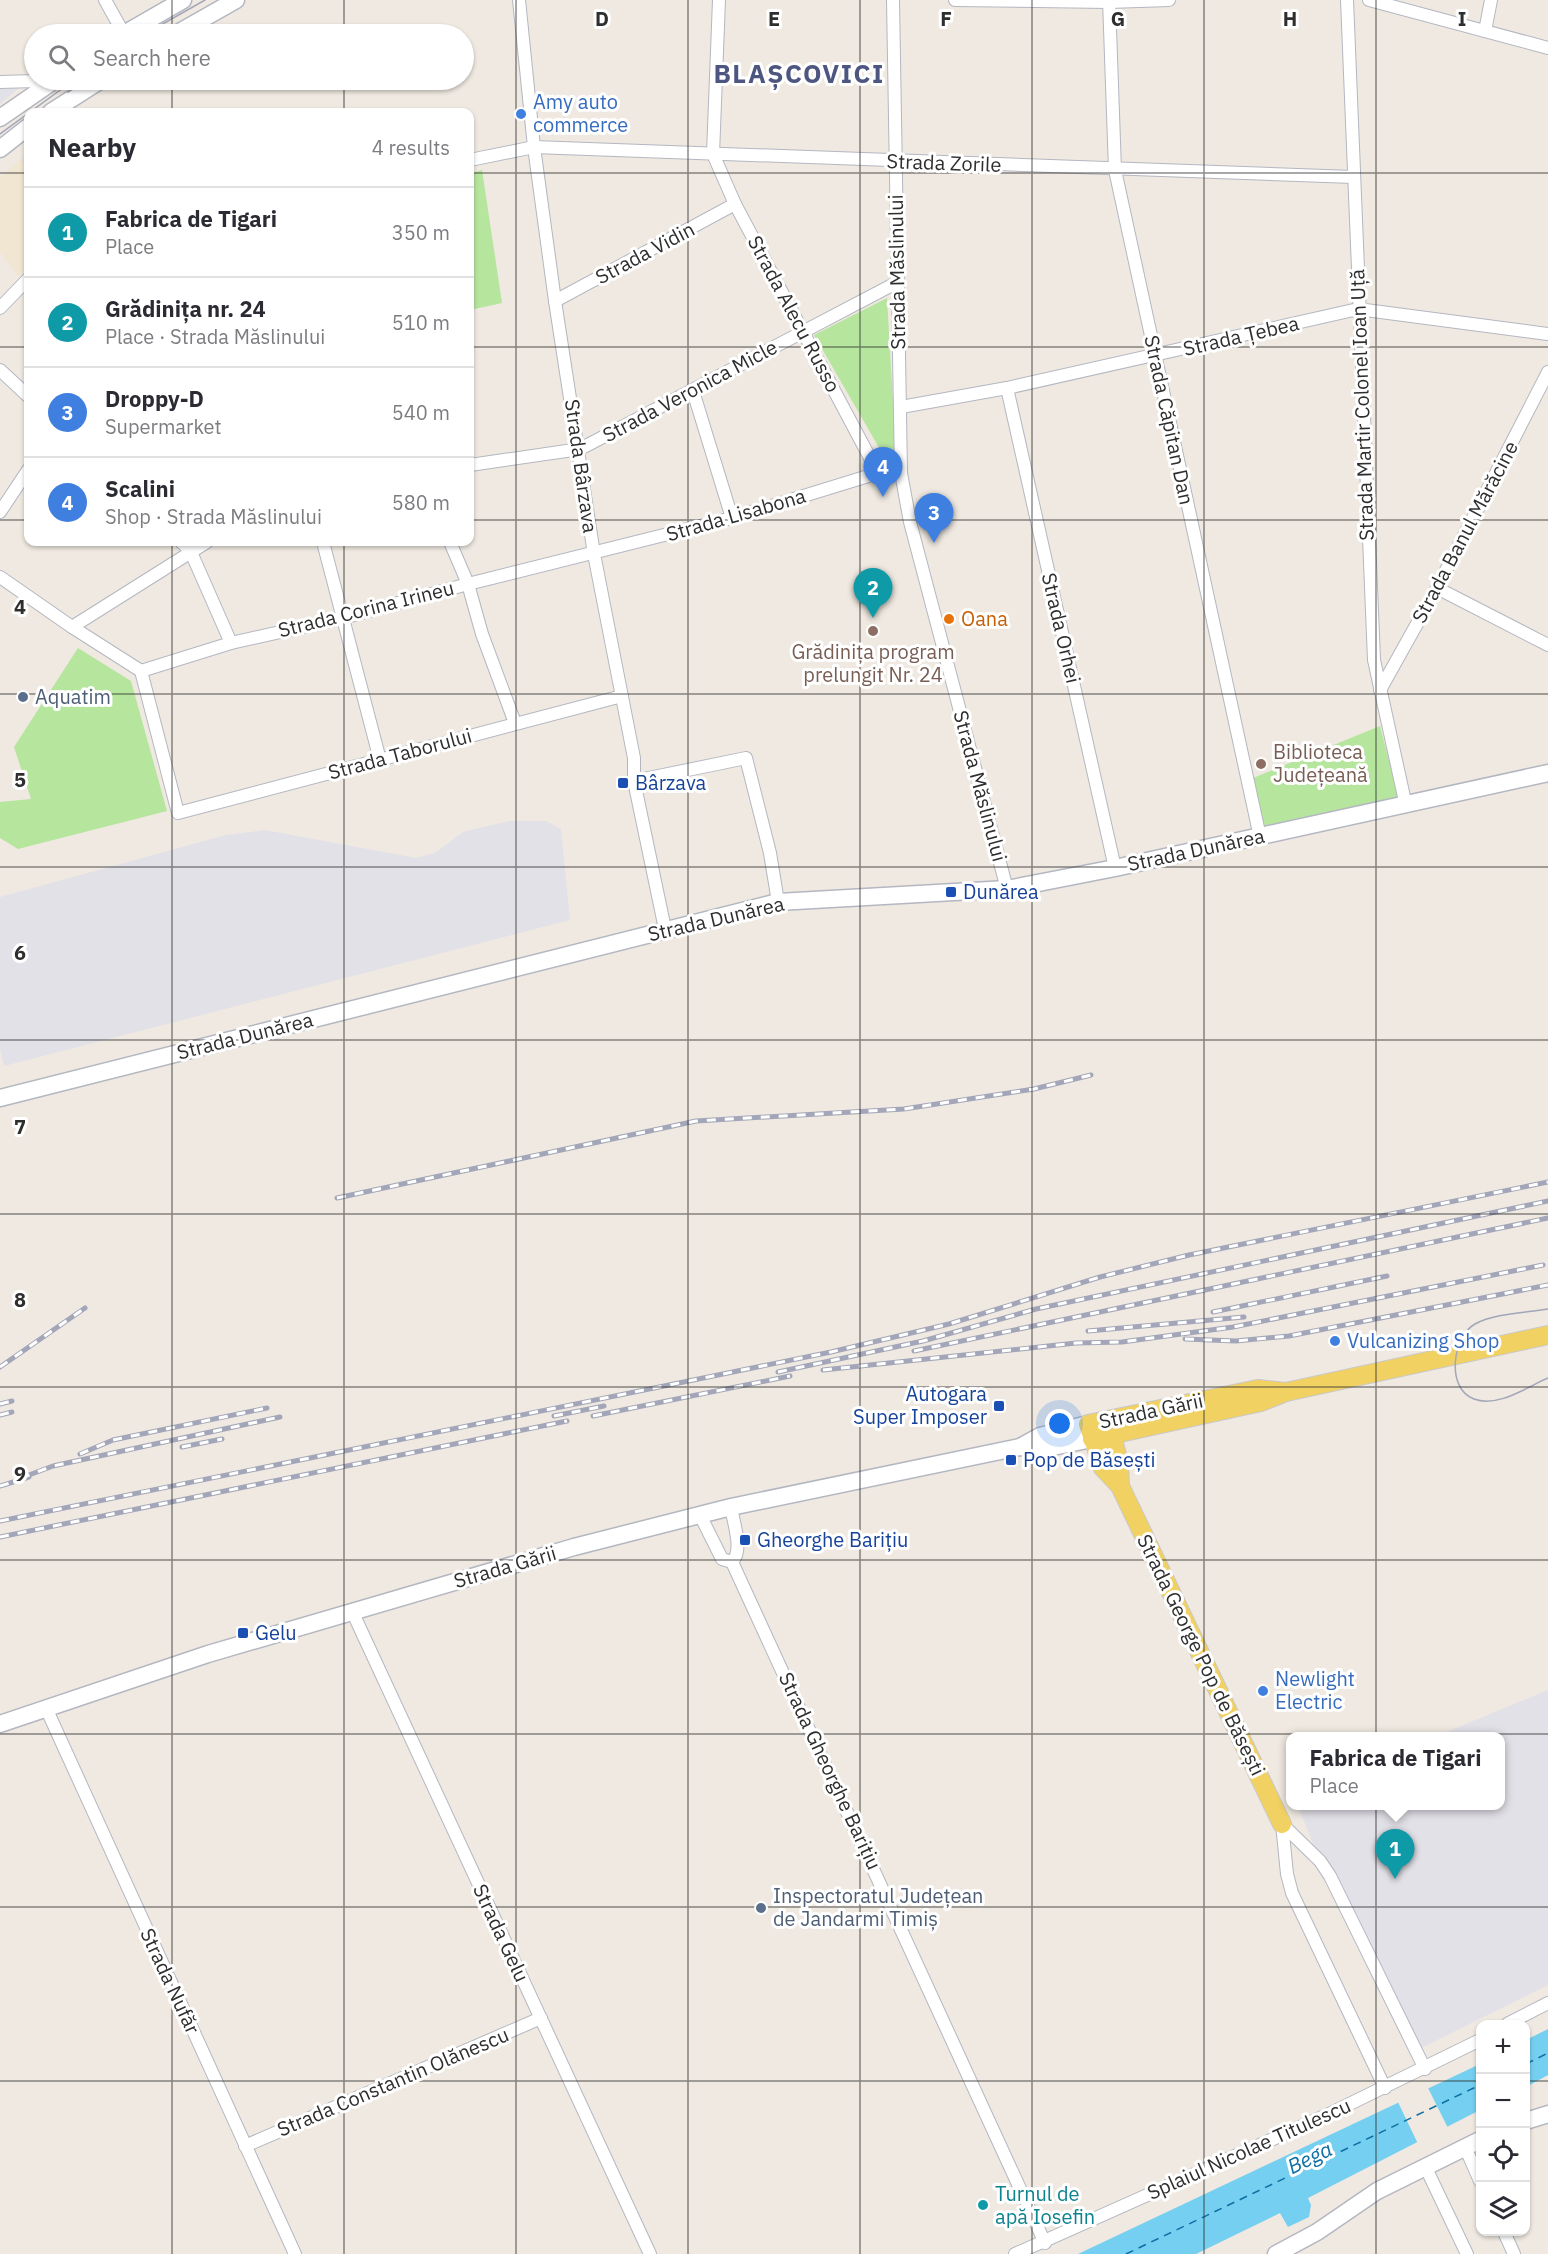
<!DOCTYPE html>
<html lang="en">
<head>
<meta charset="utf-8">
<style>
	body { margin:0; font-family:"IBM Plex Sans",sans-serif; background:#f7f7f7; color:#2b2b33 }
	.controls { position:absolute; right:18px; bottom:18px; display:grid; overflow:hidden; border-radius:12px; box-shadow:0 2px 4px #0004 }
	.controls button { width:54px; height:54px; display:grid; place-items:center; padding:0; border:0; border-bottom:2px solid #e1e1e2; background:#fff; color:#2b2b33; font:30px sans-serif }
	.you { position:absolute; left:1060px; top:1424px; width:21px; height:21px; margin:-15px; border:4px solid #fff; border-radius:50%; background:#1a73e8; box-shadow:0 0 0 9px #1a73e833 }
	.badge { display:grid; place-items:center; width:39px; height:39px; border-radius:50%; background:#4264fb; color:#fff; font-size:20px; font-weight:700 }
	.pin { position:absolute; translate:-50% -50px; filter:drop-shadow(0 2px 3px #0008) }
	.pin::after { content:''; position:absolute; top:32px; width:21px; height:18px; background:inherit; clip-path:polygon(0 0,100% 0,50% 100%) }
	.popup { position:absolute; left:1286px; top:1732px; width:219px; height:78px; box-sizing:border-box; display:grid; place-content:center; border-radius:12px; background:#fff; filter:drop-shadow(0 2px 4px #0005); font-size:20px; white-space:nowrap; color:#7c7c81 }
	.popup b { font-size:22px; color:#2b2b33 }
	.popup::after { content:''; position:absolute; left:50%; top:100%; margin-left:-12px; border:12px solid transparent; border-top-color:#fff }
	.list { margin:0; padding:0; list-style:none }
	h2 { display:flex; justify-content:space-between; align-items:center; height:78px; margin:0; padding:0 24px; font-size:26px }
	h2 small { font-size:20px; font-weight:400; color:#7c7c81 }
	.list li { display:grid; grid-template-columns:39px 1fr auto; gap:18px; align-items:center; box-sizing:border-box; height:90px; padding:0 24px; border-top:2px solid #e1e1e2 }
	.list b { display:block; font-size:22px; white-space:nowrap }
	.list p { margin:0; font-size:20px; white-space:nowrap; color:#7c7c81 }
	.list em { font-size:20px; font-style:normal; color:#7c7c81 }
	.icon { flex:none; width:33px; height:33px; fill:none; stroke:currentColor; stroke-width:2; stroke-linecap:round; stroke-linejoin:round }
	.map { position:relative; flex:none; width:1548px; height:2254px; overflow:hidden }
	.search { position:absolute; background:#fff; box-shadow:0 2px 4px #0004; left:24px; top:24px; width:450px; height:66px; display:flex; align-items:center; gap:15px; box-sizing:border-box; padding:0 21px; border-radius:33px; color:#7c7c81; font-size:22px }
	.panel { position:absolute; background:#fff; box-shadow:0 2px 4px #0004; left:24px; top:108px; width:450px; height:438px; border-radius:12px }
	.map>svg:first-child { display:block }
	.industrial { fill:#e3e1e8 }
	.education { fill:#f0e6d1 }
	.green { fill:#b6e59e }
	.water { fill:#75cff0 }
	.pier { fill:#efe9e1 }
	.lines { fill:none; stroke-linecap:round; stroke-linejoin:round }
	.ferry { stroke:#0d6fa3; stroke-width:1.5; stroke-dasharray:8 6; stroke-linecap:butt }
	.street-casing { stroke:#b4b7c1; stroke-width:14 }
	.secondary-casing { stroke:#b4b7c1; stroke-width:19 }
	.primary-casing { stroke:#c9c9c9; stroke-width:20 }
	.street { stroke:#fff; stroke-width:12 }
	.secondary { stroke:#fff; stroke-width:16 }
	.primary { stroke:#f2d163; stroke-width:18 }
	.tram { stroke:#a3a6b8; stroke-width:1.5 }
	.rail-casing { stroke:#a3a6b8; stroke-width:5 }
	.rail { stroke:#fff; stroke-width:3; stroke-dasharray:9; stroke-linecap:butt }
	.grid { fill:none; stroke:#2e2e2e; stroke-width:1.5; stroke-opacity:0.55 }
	.shop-dot { fill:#3f7fe0; stroke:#fff; stroke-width:2 }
	.food-dot { fill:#e8710a; stroke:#fff; stroke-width:2 }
	.education-dot { fill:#8d6e63; stroke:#fff; stroke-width:2 }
	.service-dot { fill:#5c6f8a; stroke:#fff; stroke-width:2 }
	.transit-dot { fill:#1a4fb4; stroke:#fff; stroke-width:2 }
	.culture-dot { fill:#0f9aa8; stroke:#fff; stroke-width:2 }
	.labels { text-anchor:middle; stroke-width:6; stroke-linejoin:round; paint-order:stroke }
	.shop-label { font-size:20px; fill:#366cbe; stroke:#fff; text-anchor:start }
	.street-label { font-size:20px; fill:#2e2e2e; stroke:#fff }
	.food-label { font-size:20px; fill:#c56008; stroke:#fff; text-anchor:start }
	.education-label { font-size:20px; fill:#785e54; stroke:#fff }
	.service-label { font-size:20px; fill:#4e5e75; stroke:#fff; text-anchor:start }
	.transit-label { font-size:20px; fill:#164399; stroke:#fff; text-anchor:start }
	.culture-label { font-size:20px; fill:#0d838f; stroke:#fff; text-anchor:start }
	.water-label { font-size:21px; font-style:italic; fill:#0d6fa3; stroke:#fff }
	.district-label { font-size:26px; font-weight:bold; letter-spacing:1.5px; fill:#4d5680; stroke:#fff }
	.grid-label { font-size:20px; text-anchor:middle; font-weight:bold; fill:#2e2e2e; stroke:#fff; stroke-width:6; stroke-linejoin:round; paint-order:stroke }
</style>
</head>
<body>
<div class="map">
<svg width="1548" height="2254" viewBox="0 0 1548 2254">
	<rect width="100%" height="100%" fill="#efe9e1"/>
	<g class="industrial">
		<path d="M19,88L0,104V89Z"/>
		<path d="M509,821H546L561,829L570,920L4,1066L0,1049V897L226,835L265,830L416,858L435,853L463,832Z"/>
		<path d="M1548,1690V1985L1417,2050L1313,1844L1298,1806H1500V1736H1437Z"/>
	</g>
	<path class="education" d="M28,153V267L18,276L0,252V177Z"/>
	<g class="green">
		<path d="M482,170L502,303L470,310V174Z"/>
		<path d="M887,298L896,455L885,458L814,335Z"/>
		<path d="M78,648L131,681L167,811L18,849L0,838V802L31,799L14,747Z"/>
		<path d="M1380,726L1399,799L1265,828L1253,778Z"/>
	</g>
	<g class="water">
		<path d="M1548,2029V2075L1526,2087V2040Z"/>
		<path d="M1480,2064V2110L1308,2198L1311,2205L1309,2217L1288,2227L1280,2213L1196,2254H1078Z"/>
	</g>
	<path class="pier" d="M1427,2086L1449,2130L1419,2146L1397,2100Z"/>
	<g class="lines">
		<g class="ferry">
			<path d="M1526,2064L1548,2053"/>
			<path d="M1126,2254L1480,2085"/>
		</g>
		<g class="street-casing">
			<g id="street">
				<path d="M105,0L124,34"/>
				<path d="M519,0L534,147L555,301L594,554L634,758V781L665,929"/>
				<path d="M719,0L713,154L735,204L878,473"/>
				<path d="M893,0L901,473L910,522L1007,889"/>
				<path d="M955,0L1109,2L1169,0"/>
				<path d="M1109,0L1115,170L1260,837"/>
				<path d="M1347,0L1374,660L1406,806"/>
				<path d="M1369,0L1548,48"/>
				<path d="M1485,31L1491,0"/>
				<path d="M0,82L35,81L44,86"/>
				<path d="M470,160L534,147L1353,177"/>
				<path d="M555,301L735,204"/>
				<path d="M0,308L28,279"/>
				<path d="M0,370L28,396"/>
				<path d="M1007,388L1115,868"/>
				<path d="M693,391L732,518"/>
				<path d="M901,407L1007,388L1358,309L1548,334"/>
				<path d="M470,465L580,449L896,283"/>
				<path d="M0,512L28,470"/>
				<path d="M181,542L190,550L231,643"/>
				<path d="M323,542L380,760"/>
				<path d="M450,542L468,584L482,634L515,723"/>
				<path d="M0,577L72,627L141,671L178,813L622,696"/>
				<path d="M1437,588L1548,645"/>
				<path d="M72,627L207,542"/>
				<path d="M141,671L231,643L343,618L468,584L732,518L878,473H901"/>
				<path d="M1380,690L1437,588L1548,372"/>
				<path d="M634,781L746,758L770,853L778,902"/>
				<path d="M700,1515L722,1559L732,1562C744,1550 733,1522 731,1507"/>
				<path d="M732,1562L1045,2243"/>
				<path d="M352,1611L650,2254"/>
				<path d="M46,1708L295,2254"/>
				<path d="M1282,1824L1287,1874L1292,1893L1385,2088"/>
				<path d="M1282,1824L1320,1861L1330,1876L1425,2069"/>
				<path d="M1507,2024L1548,2003"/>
				<path d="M245,2146L541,2018"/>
				<path d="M1465,2147L1480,2181"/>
				<path d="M1425,2166L1467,2254"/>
				<path d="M1504,2232L1514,2254"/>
				<path d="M1015,2254L1329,2114L1480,2040"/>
			</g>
		</g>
		<g class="secondary-casing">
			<g id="secondary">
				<path d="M124,34L183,0"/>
				<path d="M176,34L236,0"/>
				<path d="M51,112L101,80"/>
				<path d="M0,118L55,80"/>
				<path d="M0,149L28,127"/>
				<path d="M0,1098L778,902L1007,889L1115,868L1548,773"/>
				<path d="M1020,1447L1043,1449L1092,1439"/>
				<path d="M0,1724L208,1654L574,1547L731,1507L1020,1447L1040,1436L1088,1424"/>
				<path d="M1526,2121L1548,2114"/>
				<path d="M1276,2254L1317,2232L1377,2191L1480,2140"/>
			</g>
		</g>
		<g class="primary-casing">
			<g id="primary">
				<path d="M1109,1425L1119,1462L1120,1486"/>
				<path d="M1092,1439L1261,1402L1286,1392L1548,1335"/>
				<path d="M1282,1824L1120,1486L1103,1468L1088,1424L1258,1389L1286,1392"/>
			</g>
		</g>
		<use href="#street" class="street"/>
		<use href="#secondary" class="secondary"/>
		<use href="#primary" class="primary"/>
		<g class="tram">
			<path d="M145,34L205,0"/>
			<path d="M68,92L87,80"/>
			<path d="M0,134L74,80"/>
			<path d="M1548,1309C1526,1313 1495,1313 1475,1324C1453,1336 1445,1388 1474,1399C1498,1408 1527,1387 1548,1378"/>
		</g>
		<g class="rail-casing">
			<g id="rail">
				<path d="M337,1198L696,1121L904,1109L1034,1089L1091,1075"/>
				<path d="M1213,1312L1387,1276"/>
				<path d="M1088,1331L1244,1317"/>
				<path d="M1185,1339L1236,1341L1289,1336L1548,1285"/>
				<path d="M914,1351L1548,1218"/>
				<path d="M0,1367L85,1308"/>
				<path d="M823,1370L1076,1343L1122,1342L1233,1327L1543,1265"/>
				<path d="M778,1372L923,1341L1036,1309L1548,1201"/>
				<path d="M0,1404L12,1401"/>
				<path d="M0,1415L12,1412"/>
				<path d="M554,1416L604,1406"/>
				<path d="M593,1416L790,1376"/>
				<path d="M182,1447L222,1439"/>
				<path d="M80,1454L113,1440L267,1408"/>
				<path d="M21,1478L53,1466L280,1417"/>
				<path d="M0,1486L29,1477"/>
				<path d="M0,1521L831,1352L949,1324L1100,1277L1189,1255L1548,1182"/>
				<path d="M0,1537L567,1421"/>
			</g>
		</g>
		<use href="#rail" class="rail"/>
	</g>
	<path class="grid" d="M172,0V34M344,0V34M516,0V2254M688,0V2254M860,0V2254M1032,0V2254M1204,0V2254M1376,0V2254M172,80V112M344,80V112M0,173H28M470,173H1548M0,347H28M470,347H1548M0,520H28M470,520H1548M172,542V2254M344,542V2254M0,694H1548M0,867H1548M0,1040H1548M0,1214H1548M0,1387H1548M0,1560H1548M0,1734H1548M0,1907H1548M0,2081H1480M1526,2081H1548"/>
	<g class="shop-dot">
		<circle cx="521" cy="114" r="6"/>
		<circle cx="1335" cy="1341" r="6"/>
		<circle cx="1263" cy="1691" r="6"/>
	</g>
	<circle class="food-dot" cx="949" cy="619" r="6"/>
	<g class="education-dot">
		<circle cx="873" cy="631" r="6"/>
		<circle cx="1261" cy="764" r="6"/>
	</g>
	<g class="service-dot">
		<circle cx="23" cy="697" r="6"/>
		<circle cx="761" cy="1908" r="6"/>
	</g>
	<g class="transit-dot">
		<rect x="617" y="777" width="12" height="12" rx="3"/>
		<rect x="945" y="886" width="12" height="12" rx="3"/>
		<rect x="993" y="1400" width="12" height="12" rx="3"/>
		<rect x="1005" y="1454" width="12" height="12" rx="3"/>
		<rect x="739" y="1534" width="12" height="12" rx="3"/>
		<rect x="237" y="1627" width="12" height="12" rx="3"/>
	</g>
	<circle class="culture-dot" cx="983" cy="2205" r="6"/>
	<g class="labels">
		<g class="shop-label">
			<text x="533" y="109">Amy auto<tspan x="533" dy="23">commerce</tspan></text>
			<text x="1347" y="1348">Vulcanizing Shop</text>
			<text x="1275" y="1686">Newlight<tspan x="1275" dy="23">Electric</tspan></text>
		</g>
		<g class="street-label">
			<text transform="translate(944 163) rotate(2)" y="7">Strada Zorile</text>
			<text transform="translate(645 253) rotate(-28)" y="7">Strada Vidin</text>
			<text transform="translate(897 272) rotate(-91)" y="7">Strada Măslinului</text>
			<text transform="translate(794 314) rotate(62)" y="7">Strada Alecu Russo</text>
			<text transform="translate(1241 336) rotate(-13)" y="7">Strada Țebea</text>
			<text transform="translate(690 391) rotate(-28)" y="7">Strada Veronica Micle</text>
			<text transform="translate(1362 405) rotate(-92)" y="7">Strada Martir Colonel Ioan Uță</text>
			<text transform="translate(1169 420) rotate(78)" y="7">Strada Căpitan Dan</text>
			<text transform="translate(581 466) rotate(82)" y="7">Strada Bârzava</text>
			<text transform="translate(736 515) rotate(-16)" y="7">Strada Lisabona</text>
			<text transform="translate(1465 532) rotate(-62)" y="7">Strada Banul Mărăcine</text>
			<text transform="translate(366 609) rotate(-14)" y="7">Strada Corina Irineu</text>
			<text transform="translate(1061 628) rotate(77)" y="7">Strada Orhei</text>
			<text transform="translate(400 754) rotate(-15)" y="7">Strada Taborului</text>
			<text transform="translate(980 786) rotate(75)" y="7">Strada Măslinului</text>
			<text transform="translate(1196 850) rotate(-12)" y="7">Strada Dunărea</text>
			<text transform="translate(716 919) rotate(-13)" y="7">Strada Dunărea</text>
			<text transform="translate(245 1036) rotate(-14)" y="7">Strada Dunărea</text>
			<text transform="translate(1151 1411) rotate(-12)" y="7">Strada Gării</text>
			<text transform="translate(505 1567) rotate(-16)" y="7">Strada Gării</text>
			<text transform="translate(1201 1655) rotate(64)" y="7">Strada George Pop de Băsești</text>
			<text transform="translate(830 1771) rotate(65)" y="7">Strada Gheorghe Barițiu</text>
			<text transform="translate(501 1933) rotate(65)" y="7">Strada Gelu</text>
			<text transform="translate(170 1981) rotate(65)" y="7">Strada Nufăr</text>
			<text transform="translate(393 2082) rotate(-23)" y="7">Strada Constantin Olănescu</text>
			<text transform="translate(1249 2149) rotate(-24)" y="7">Splaiul Nicolae Titulescu</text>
		</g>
		<g class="food-label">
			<text x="961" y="626">Oana</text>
		</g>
		<g class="education-label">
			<text x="873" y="659">Grădinița program<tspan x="873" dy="23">prelungit Nr. 24</tspan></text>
			<text x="1273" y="759" text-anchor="start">Biblioteca<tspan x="1273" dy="23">Județeană</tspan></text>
		</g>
		<g class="service-label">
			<text x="35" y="704">Aquatim</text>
			<text x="773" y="1903">Inspectoratul Județean<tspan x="773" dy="23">de Jandarmi Timiș</tspan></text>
		</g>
		<g class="transit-label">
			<text x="635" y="790">Bârzava</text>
			<text x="963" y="899">Dunărea</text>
			<text x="987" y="1401" text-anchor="end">Autogara<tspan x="987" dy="23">Super Imposer</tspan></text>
			<text x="1023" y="1467">Pop de Băsești</text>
			<text x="757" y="1547">Gheorghe Barițiu</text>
			<text x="255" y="1640">Gelu</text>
		</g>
		<g class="culture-label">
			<text x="995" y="2201">Turnul de<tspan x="995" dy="23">apă Iosefin</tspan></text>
		</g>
		<g class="water-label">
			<text transform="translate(1310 2158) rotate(-26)" y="7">Bega</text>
		</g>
		<g class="district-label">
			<text x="799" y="83">BLAȘCOVICI</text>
		</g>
	</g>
	<g class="grid-label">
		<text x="602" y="26">D</text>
		<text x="774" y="26">E</text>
		<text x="946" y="26">F</text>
		<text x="1118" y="26">G</text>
		<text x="1290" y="26">H</text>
		<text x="1462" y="26">I</text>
		<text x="20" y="614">4</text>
		<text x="20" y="787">5</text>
		<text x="20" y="960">6</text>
		<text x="20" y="1134">7</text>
		<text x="20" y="1307">8</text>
		<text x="20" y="1481">9</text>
	</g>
</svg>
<div class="controls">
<button>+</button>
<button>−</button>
<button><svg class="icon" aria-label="locate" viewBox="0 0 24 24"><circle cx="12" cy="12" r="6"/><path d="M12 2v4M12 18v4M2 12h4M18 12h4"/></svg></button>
<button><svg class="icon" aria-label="layers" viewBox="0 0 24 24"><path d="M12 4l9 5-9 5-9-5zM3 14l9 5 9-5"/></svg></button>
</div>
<div class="you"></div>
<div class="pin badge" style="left:1395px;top:1879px;background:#0f9aa8">1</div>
<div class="popup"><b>Fabrica de Tigari</b>Place</div>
<div class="pin badge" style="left:873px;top:618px;background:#0f9aa8">2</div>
<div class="pin badge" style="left:934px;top:543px;background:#3f7fe0">3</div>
<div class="pin badge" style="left:883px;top:497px;background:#3f7fe0">4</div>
<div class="search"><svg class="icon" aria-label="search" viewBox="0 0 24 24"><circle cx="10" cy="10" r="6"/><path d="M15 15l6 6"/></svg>Search here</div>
<section class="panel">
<h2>Nearby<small>4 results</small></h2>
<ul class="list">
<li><span class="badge" style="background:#0f9aa8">1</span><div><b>Fabrica de Tigari</b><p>Place</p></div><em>350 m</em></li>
<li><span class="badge" style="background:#0f9aa8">2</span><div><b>Grădinița nr. 24</b><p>Place · Strada Măslinului</p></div><em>510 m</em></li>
<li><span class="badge" style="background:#3f7fe0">3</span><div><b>Droppy-D</b><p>Supermarket</p></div><em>540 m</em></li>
<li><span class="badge" style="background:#3f7fe0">4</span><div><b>Scalini</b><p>Shop · Strada Măslinului</p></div><em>580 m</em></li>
</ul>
</section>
</div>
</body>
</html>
